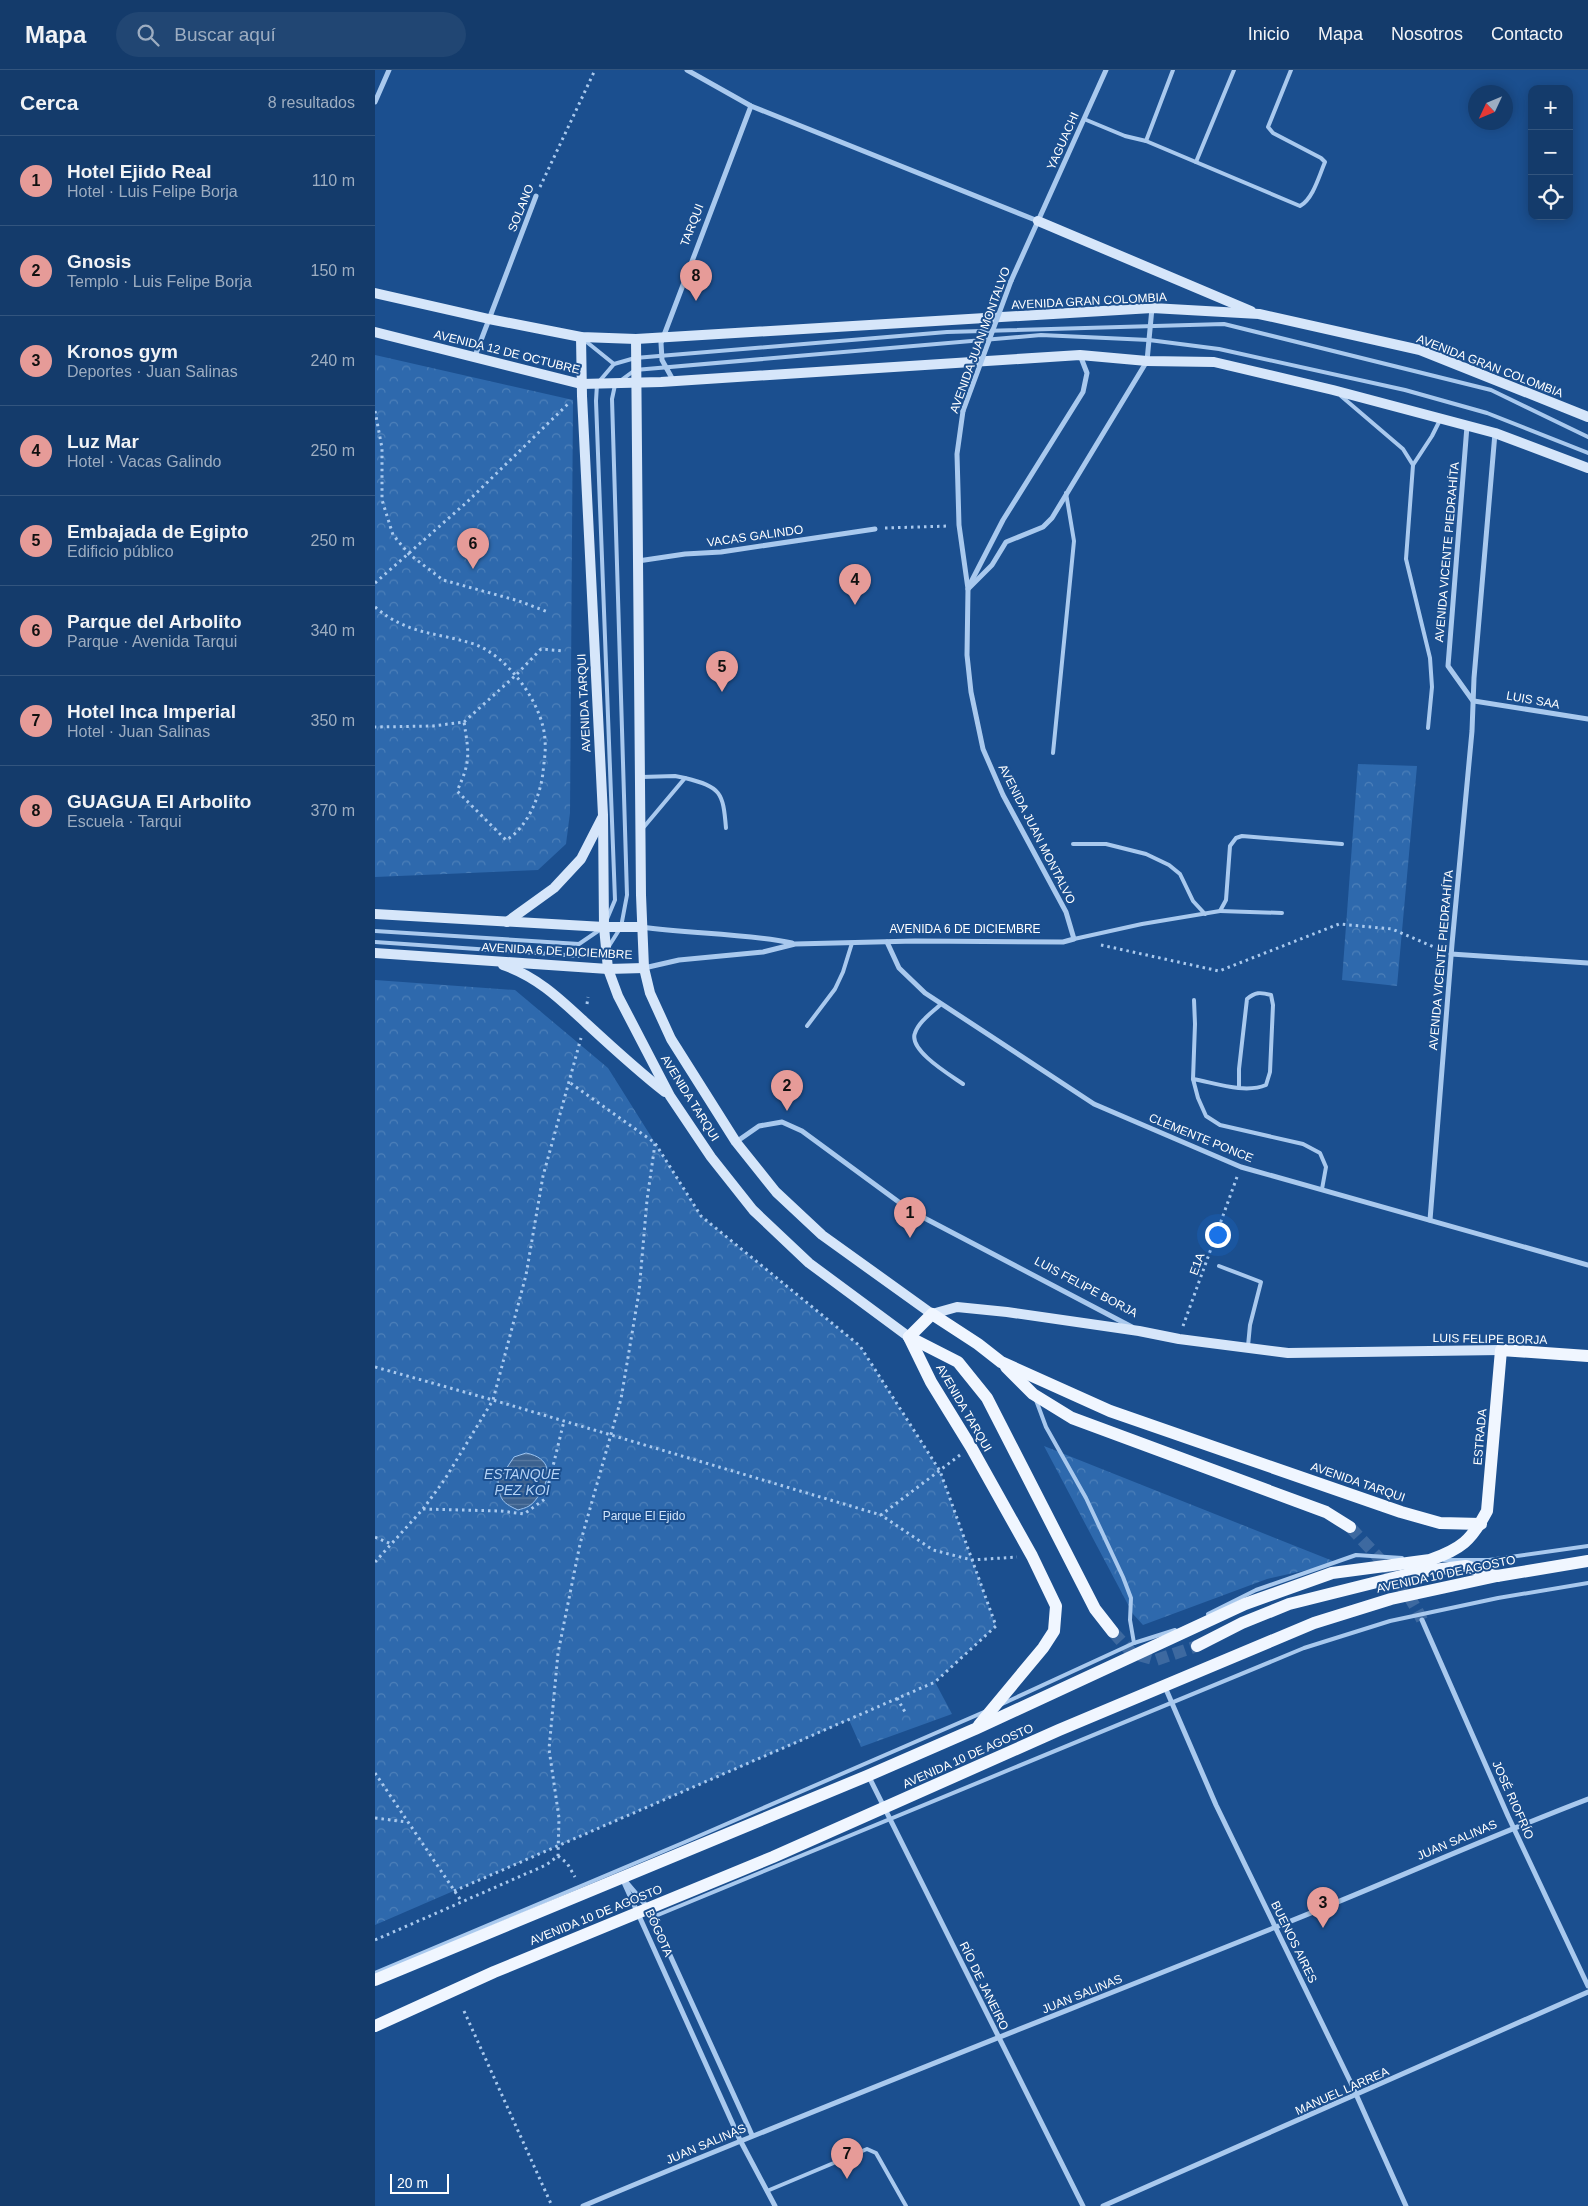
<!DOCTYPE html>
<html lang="es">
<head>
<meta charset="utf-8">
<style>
	body { margin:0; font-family:Helvetica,sans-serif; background:#214673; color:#f1f3f6 }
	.controls { position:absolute; right:15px; top:15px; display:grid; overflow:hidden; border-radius:10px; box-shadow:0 2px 12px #0003 }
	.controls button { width:45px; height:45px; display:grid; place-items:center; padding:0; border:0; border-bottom:1px solid #33557e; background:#143b6b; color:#f1f3f6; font:25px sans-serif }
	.compass { position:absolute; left:1093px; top:15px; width:45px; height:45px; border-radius:50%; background:#143b6b; box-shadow:0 2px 12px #0003; rotate:226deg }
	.scale { position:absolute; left:15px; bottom:12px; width:59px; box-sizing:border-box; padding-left:5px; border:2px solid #fff; border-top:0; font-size:14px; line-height:18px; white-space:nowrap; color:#fff; -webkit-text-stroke:4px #1b4f8f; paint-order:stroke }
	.you { position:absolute; left:842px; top:1164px; width:18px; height:18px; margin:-12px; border:4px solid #fff; border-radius:50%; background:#1a73e8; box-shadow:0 0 0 8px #1a73e833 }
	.badge { display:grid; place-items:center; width:32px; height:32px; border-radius:50%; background:#e69b98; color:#111; font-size:16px; font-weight:700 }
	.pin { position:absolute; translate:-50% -41px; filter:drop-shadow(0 1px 2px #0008) }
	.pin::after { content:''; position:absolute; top:26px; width:18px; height:15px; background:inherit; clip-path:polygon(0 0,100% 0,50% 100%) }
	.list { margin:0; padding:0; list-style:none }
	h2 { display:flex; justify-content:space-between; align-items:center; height:65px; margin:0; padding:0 20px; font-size:21px }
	h2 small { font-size:16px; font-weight:400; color:#9dadc1 }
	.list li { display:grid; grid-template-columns:32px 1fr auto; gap:15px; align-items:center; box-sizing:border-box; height:90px; padding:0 20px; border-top:1px solid #33557e }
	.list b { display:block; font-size:19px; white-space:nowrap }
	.list p { margin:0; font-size:16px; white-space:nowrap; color:#9dadc1 }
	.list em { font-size:16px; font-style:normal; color:#9dadc1 }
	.icon { flex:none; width:28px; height:28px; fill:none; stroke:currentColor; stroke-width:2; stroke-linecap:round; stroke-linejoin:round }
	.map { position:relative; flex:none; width:1213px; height:2136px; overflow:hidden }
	header { display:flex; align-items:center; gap:30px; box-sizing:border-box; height:70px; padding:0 25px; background:#143b6b; border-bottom:1px solid #33557e }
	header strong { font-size:24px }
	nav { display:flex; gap:28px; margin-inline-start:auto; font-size:18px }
	.search { width:350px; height:45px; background:#214673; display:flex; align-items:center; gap:12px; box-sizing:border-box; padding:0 18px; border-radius:28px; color:#9dadc1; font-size:19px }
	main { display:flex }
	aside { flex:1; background:#143b6b }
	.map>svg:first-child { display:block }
	.park { fill:url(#park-crowns) }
	.water { fill:url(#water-rules); stroke:#9cc4f0 }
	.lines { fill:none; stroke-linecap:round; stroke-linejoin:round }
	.primary-tunnel { stroke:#3d69a0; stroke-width:12; stroke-dasharray:12 6; stroke-linecap:butt }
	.path { stroke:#a9c9ee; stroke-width:3; stroke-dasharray:2.5 4; stroke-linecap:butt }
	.service { stroke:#a9c9ee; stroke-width:4 }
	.minor { stroke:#a9c9ee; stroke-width:5 }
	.secondary { stroke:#d6e6fa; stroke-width:10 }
	.primary { stroke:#f0f6ff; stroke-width:12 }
	.minor-bridge { stroke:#a9c9ee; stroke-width:5 }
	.labels { text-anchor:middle; stroke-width:4; stroke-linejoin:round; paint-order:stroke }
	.street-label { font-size:12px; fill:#fff; stroke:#1b4f8f }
	.park-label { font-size:12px; fill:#cfe3fa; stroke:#1b4f8f }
	.water-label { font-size:14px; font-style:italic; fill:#b5d3f5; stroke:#1b4f8f }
</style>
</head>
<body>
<header>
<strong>Mapa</strong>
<div class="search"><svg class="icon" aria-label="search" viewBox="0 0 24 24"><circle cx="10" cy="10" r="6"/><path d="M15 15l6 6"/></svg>Buscar aquí</div>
<nav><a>Inicio</a><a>Mapa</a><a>Nosotros</a><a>Contacto</a></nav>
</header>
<main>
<aside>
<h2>Cerca<small>8 resultados</small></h2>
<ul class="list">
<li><span class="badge">1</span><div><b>Hotel Ejido Real</b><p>Hotel · Luis Felipe Borja</p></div><em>110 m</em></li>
<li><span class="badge">2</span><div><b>Gnosis</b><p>Templo · Luis Felipe Borja</p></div><em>150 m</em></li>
<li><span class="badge">3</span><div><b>Kronos gym</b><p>Deportes · Juan Salinas</p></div><em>240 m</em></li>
<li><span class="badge">4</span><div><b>Luz Mar</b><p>Hotel · Vacas Galindo</p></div><em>250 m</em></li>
<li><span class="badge">5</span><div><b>Embajada de Egipto</b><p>Edificio público</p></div><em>250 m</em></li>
<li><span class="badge">6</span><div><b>Parque del Arbolito</b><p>Parque · Avenida Tarqui</p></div><em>340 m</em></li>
<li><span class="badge">7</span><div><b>Hotel Inca Imperial</b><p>Hotel · Juan Salinas</p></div><em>350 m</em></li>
<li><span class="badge">8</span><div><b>GUAGUA El Arbolito</b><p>Escuela · Tarqui</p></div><em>370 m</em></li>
</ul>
</aside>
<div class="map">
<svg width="1213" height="2136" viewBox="0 0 1213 2136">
	<defs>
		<pattern id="park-crowns" width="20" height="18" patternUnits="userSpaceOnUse" patternTransform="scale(1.25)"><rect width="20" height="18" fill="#2e69ad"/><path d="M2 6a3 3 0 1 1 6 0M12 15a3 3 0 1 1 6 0" fill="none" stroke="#4d80b9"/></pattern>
		<pattern id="water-rules" width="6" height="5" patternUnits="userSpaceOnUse" patternTransform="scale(1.25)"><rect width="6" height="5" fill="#3c6290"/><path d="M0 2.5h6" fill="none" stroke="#597aa1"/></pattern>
	</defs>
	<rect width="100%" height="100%" fill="#1b4f8f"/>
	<g class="park">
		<path d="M0,285L198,330L195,743L191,774L163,800L0,807Z"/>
		<path d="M983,694L1042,696L1022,916L967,910Z"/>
		<path d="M0,910L140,920L233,998L326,1146L485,1276L565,1401L621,1556L560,1612L577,1644L486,1677L474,1650L0,1855Z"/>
		<path d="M669,1376L963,1493L892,1509L768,1555L758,1544Z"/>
	</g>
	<path class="water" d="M151,1383C176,1388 177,1405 165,1424C162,1428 158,1434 154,1436C151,1438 146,1439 143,1440C125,1432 125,1428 123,1411L139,1387Z"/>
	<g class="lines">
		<g class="primary-tunnel">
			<path d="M975,1457C1002,1486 1030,1514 1047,1550"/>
			<path d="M738,1562L757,1583L781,1590L822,1576"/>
		</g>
		<g class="path">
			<path d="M165,117L220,0"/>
			<path d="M0,341L7,378V430L18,465L34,484L68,510L144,531L173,542"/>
			<path d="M510,458L574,456"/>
			<path d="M0,513L92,432L194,333"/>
			<path d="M0,537C33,565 61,562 99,574C133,586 169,635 170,671C171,681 169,692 168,702C166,724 152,759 131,770L82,721C96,691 94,684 89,652L58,656L0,657"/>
			<path d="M89,652L141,605L166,579L189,581"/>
			<path d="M726,875L844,901L964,854L1017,859L1066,880"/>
			<path d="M212,934L213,927"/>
			<path d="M808,1256L862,1107"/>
			<path d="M0,1297L118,1330L506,1445"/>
			<path d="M585,1385L506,1445L558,1480L597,1490L642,1487"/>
			<path d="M48,1439L126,1441L149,1444L170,1429L189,1351"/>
			<path d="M0,1467L16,1474"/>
			<path d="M0,1492L48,1439L70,1409L118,1330L151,1205L168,1106L206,968"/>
			<path d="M522,1628L530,1642"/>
			<path d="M0,1703L87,1832"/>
			<path d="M0,1748L32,1752"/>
			<path d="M183,1786L192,1793L200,1807"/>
			<path d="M79,1821L560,1612L621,1556L565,1401L485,1276L326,1146L280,1073L194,1012"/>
			<path d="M0,1870L171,1795L183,1786L184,1748L174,1679L183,1583L205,1474L246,1329L264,1222L272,1130L280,1074"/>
			<path d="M89,1941L177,2136"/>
		</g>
		<g class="service">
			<path d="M709,49L750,66L771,71L925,136C938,129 944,106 950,92L946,88L898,63L893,57L916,0"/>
			<path d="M771,71L798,0"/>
			<path d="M821,92L859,0"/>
			<path d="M208,269L239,294"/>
			<path d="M245,311L260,300L666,265L774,270L844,279L1030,320L1112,343L1213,383"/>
			<path d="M966,326L1028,379L1038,395L1031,489L1055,588L1057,617L1053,658"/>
			<path d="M1038,395L1057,366L1065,350"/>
			<path d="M678,683L699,471L691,423"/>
			<path d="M266,707L300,706L310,708L268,758"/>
			<path d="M310,708C346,717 348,722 351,758"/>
			<path d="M698,774H731L771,784L794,795L805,804L818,831L830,844"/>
			<path d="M845,841L907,843"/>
			<path d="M232,849L240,830L221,331L222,314L239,294L260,288L572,262L849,254L1116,320L1213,367"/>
			<path d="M0,861L204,874L226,859"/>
			<path d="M699,869L767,854L845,841L851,830L855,776L861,768L867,766L967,774"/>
			<path d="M0,872L205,886L229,881"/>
			<path d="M234,876L246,857L252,825L237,329L240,315"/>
			<path d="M566,934C558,942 544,951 540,963C533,980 575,1005 588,1014"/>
			<path d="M432,956L460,919L468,902L477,873"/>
			<path d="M818,1009L820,954L819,930"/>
			<path d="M864,1017V999L872,929C880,922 885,922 896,925L898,935L895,1002L891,1015C870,1024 840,1013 818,1009L823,1028L831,1046L845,1055L928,1074L945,1083L951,1097L947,1119"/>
			<path d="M844,1196L886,1212L875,1255L873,1276"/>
			<path d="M661,1330L671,1357L711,1428L748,1507L756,1528L755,1550L759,1573"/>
			<path d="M1069,1490H1114L1213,1476"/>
			<path d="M833,1544L881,1520L981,1485L1027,1488"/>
			<path d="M627,1634L759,1573L800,1560"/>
			<path d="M278,1847L929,1578L1015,1551L1123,1528L1213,1513"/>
			<path d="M0,1903L310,1772L609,1642"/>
			<path d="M392,2121L492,2079L501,2083L531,2136"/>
		</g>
		<g class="minor">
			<path d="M312,0L376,36L663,151"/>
			<path d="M0,32L14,0"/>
			<path d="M636,211L731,0"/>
			<path d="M100,286L161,126"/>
			<path d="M298,310L287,290L286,273L376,36"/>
			<path d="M1092,356L1073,596L1098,631"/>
			<path d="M263,491L310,484L346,482L500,459"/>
			<path d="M594,516L628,450L708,322L712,303L705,285"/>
			<path d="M593,519L617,495L631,472L668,457L677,448L772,291L777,238"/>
			<path d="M1099,631L1213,649"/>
			<path d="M266,857C317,864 367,863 417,873"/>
			<path d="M512,872L524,898L550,923L719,1034L866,1097L1213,1195"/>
			<path d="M1076,884L1213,893"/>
			<path d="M269,898L304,890L388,882L420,874L540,871L688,872L699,869L691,842L628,725L608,679L596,622L592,585L593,519L584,455L582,384L588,341"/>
			<path d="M361,1072L384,1056L407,1052L427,1061L536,1141L757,1257"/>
			<path d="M1055,1150L1077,874L1097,661L1099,608L1120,363"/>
			<path d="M1047,1550L1133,1746L1213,1916"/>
			<path d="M790,1617L841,1735L976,2013L1031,2136"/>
			<path d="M494,1707L708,2136"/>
			<path d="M247,1808L365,2070L400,2136"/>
			<path d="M252,1813L274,1839L377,2065"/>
			<path d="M208,2136C437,2040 669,1950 901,1857C1005,1816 1108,1769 1213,1729"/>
			<path d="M728,2136L1213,1922"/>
		</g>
		<g class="secondary">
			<path d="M663,151L876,241"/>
			<path d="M0,223L114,249L206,267L261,269L777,238L884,244L1045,280L1213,347"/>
			<path d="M0,262L206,314L286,312L705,285L772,291L839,292L958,320L1120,363L1213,398"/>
			<path d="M206,267L207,326L228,745L229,857L233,899L243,926L295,1026L336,1087L378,1140L434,1193L534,1267"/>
			<path d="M261,269L266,825L269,898L275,923L296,969L361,1072L401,1122L447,1165L557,1244L582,1237L632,1242L764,1261L804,1269L913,1283L1126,1280"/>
			<path d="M0,844L229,857H266"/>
			<path d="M132,852L179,818L206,789L227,748"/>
			<path d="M0,883L233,899L269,898"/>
			<path d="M128,895C163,907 186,930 212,954C238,978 263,1001 290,1022"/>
		</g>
		<g class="primary">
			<path d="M534,1267L557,1244L603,1274L626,1292L735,1341L1026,1442L1065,1453L1106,1454"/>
			<path d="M534,1267L556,1312L596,1377L657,1486L681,1536L679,1561L668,1578L604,1655"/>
			<path d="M534,1267L583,1292L612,1328L720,1539L738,1562"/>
			<path d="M631,1297L658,1324L697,1348L951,1442L975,1457"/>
			<path d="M822,1576L867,1553L914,1534L1042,1502L1091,1496L1122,1506"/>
			<path d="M0,1910L492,1706L600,1659L870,1534L957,1503L1055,1490C1086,1479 1096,1471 1112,1441L1126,1280L1213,1286"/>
			<path d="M0,1956L119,1902L398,1787L684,1660L939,1553L1016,1529L1122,1506L1213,1491"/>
		</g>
		<path class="minor-bridge" d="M588,341L636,211"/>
	</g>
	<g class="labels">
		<g class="street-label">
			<text transform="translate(688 71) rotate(-66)" y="4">YAGUACHI</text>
			<text transform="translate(146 138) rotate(-68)" y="4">SOLANO</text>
			<text transform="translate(317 155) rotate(-69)" y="4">TARQUI</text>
			<text transform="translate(714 231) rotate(-3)" y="4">AVENIDA GRAN COLOMBIA</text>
			<text transform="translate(605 270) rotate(-70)" y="4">AVENIDA JUAN MONTALVO</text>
			<text transform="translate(132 282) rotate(14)" y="4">AVENIDA 12 DE OCTUBRE</text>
			<text transform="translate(1115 296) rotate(21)" y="4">AVENIDA GRAN COLOMBIA</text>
			<text transform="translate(380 466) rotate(-8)" y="4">VACAS GALINDO</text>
			<text transform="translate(1072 482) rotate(-85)" y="4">AVENIDA VICENTE PIEDRAHÍTA</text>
			<text transform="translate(1158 630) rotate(10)" y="4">LUIS SAA</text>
			<text transform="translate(209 633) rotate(-93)" y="4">AVENIDA TARQUI</text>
			<text transform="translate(662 764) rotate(63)" y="4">AVENIDA JUAN MONTALVO</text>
			<text x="590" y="863">AVENIDA 6 DE DICIEMBRE</text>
			<text transform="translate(182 881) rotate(3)" y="4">AVENIDA 6 DE DICIEMBRE</text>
			<text transform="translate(1066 890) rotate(-85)" y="4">AVENIDA VICENTE PIEDRAHÍTA</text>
			<text transform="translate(315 1028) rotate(58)" y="4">AVENIDA TARQUI</text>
			<text transform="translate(826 1068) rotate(22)" y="4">CLEMENTE PONCE</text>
			<text transform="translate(822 1194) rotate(-70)" y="4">E1A</text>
			<text transform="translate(711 1217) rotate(28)" y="4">LUIS FELIPE BORJA</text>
			<text transform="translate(1115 1269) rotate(1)" y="4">LUIS FELIPE BORJA</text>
			<text transform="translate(589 1338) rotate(60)" y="4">AVENIDA TARQUI</text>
			<text transform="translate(1105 1367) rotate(-85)" y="4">ESTRADA</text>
			<text transform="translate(983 1412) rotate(19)" y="4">AVENIDA TARQUI</text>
			<text transform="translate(1071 1504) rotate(-12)" y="4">AVENIDA 10 DE AGOSTO</text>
			<text transform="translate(593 1686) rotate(-24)" y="4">AVENIDA 10 DE AGOSTO</text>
			<text transform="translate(1138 1730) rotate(66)" y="4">JOSÉ RIOFRÍO</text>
			<text transform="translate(1082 1770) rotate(-23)" y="4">JUAN SALINAS</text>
			<text transform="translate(221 1845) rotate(-22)" y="4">AVENIDA 10 DE AGOSTO</text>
			<text transform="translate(284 1863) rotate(66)" y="4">BÓGOTA</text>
			<text transform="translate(919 1872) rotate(64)" y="4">BUENOS AIRES</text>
			<text transform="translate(609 1916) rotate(64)" y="4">RÍO DE JANEIRO</text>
			<text transform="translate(707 1924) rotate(-22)" y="4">JUAN SALINAS</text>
			<text transform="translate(967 2021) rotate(-24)" y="4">MANUEL LARREA</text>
			<text transform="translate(331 2074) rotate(-23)" y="4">JUAN SALINAS</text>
		</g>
		<g class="park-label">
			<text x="269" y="1450">Parque El Ejido</text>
		</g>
		<g class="water-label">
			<text x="147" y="1409">ESTANQUE<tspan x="147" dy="16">PEZ KOI</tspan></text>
		</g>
	</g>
</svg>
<div class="controls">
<button>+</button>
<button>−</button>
<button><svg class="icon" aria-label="locate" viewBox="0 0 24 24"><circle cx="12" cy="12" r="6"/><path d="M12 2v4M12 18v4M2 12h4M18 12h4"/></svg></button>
</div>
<svg class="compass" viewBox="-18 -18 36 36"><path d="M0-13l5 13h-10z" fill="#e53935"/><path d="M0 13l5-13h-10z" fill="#9dadc1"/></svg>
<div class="scale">20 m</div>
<div class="you"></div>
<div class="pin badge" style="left:535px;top:1168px">1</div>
<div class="pin badge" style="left:412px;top:1041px">2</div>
<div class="pin badge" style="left:948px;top:1858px">3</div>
<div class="pin badge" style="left:480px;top:535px">4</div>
<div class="pin badge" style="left:347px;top:622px">5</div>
<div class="pin badge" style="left:98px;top:499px">6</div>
<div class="pin badge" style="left:472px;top:2109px">7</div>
<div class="pin badge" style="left:321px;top:231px">8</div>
</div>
</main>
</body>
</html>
